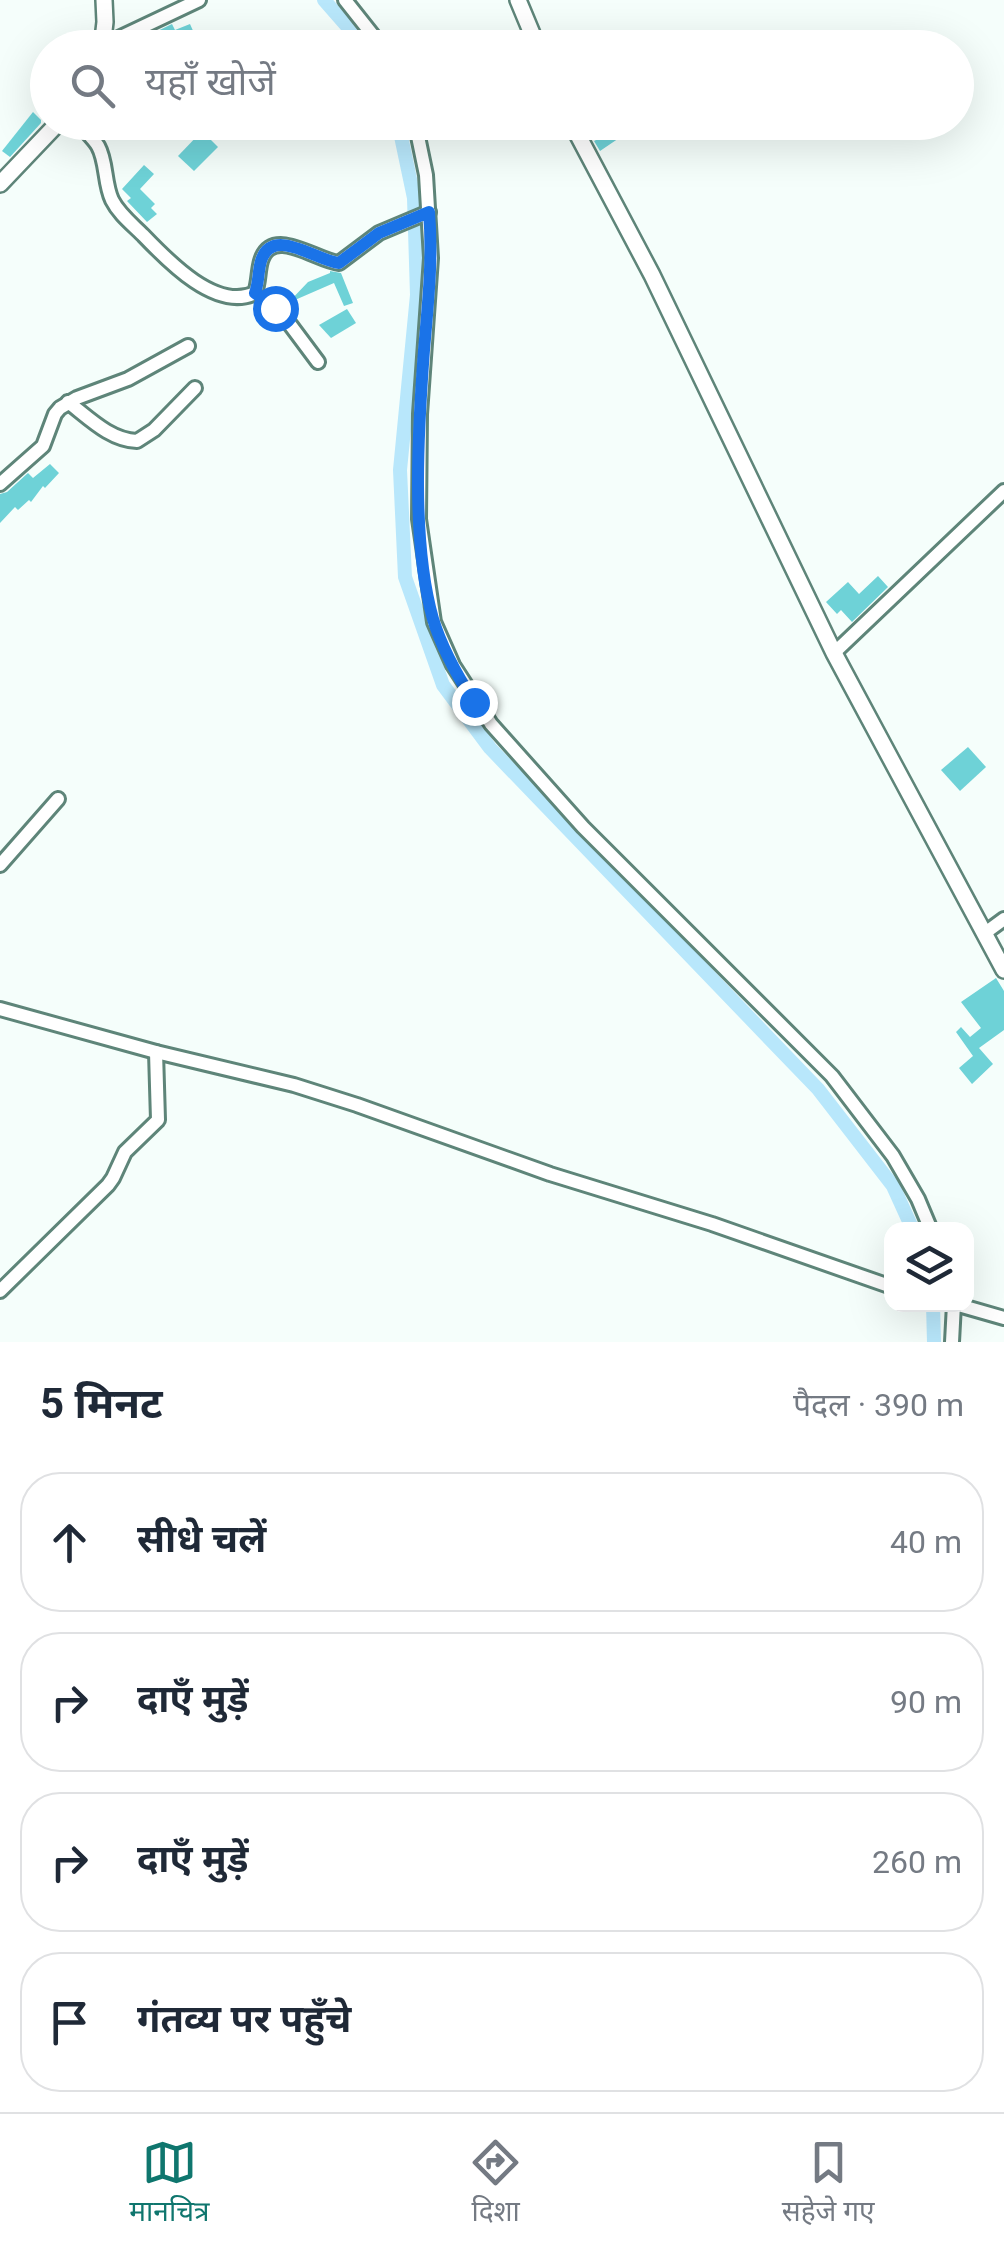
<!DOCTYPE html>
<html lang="hi">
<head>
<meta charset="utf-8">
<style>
	body { margin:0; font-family:Roboto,"Noto Sans Devanagari",sans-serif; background:#f2f2f3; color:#1f2937 }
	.controls { position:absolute; right:30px; bottom:30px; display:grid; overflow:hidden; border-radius:20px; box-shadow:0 10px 40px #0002 }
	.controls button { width:90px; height:90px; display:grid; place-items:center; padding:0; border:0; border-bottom:2px solid #e0e1e3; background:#fff; color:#1f2937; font:50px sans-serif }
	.stop { position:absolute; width:30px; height:30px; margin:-22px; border:8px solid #1a73e8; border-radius:50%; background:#fff }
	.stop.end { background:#1a73e8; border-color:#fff; box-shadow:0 2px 10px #0008 }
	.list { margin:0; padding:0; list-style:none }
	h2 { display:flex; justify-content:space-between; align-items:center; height:130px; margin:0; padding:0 40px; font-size:42px }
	h2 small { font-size:32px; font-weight:400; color:#747a83 }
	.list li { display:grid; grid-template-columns:65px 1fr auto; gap:30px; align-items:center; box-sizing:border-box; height:140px; margin:0 20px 20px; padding:0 20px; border:2px solid #e0e1e3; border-radius:40px }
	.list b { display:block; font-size:38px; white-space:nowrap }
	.list em { font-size:32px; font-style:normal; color:#747a83 }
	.icon { flex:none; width:55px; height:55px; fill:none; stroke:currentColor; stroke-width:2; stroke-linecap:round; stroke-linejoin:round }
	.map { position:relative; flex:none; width:1004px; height:1342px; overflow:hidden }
	.search { position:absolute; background:#fff; box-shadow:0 10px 40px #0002; left:30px; right:30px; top:30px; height:110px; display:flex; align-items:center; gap:25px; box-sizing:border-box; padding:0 35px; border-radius:55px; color:#747a83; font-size:38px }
	.sheet { height:770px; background:#fff }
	nav { display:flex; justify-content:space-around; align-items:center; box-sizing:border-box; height:140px; border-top:2px solid #e0e1e3; background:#fff; font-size:28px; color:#747a83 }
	nav a { display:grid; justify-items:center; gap:5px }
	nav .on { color:#0f766e }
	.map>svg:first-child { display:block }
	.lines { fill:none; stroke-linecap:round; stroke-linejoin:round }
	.canal { stroke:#b8e7fb; stroke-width:14 }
	.building { fill:#6ed2d7 }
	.minor-casing { stroke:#5e8579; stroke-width:18 }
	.tertiary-casing { stroke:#5e8579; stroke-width:20 }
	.minor { stroke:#fff; stroke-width:12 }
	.tertiary { stroke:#fff; stroke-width:15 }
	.route { stroke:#1a73e8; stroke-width:12 }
</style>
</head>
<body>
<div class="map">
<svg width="1004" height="1342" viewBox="0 0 1004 1342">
	<rect width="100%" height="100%" fill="#f5fefb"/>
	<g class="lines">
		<g class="canal">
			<path d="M324,0L366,48"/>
			<path d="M398,122L414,198L417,295L400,470L405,577L443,685L490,748L818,1089L893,1186L913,1230"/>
			<path d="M933,1304L934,1342"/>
		</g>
	</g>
	<g class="building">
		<path d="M172,24L175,30L190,24L194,33L180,39L181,41L169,48H143L139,40Z"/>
		<path d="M33,112L41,120V123L10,157L2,151Z"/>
		<path d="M586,122H626L631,130L600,151L594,141L598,139Z"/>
		<path d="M202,131L218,147L194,171L178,156Z"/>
		<path d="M144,165L154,174L140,189L155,204L151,208L157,214L147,222L127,201L131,198L122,189Z"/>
		<path d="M330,271L341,273L353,303L344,306L334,283L288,303L308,282L330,273Z"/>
		<path d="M347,309L356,323L331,338L319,325Z"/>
		<path d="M50,464L59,473L45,488L43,486L31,502L29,500L18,510L15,507L0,523V494L7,492L28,473L33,478Z"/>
		<path d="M878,576L888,587L852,622L841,610L837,614L826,602L848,582L859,594Z"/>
		<path d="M968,747L986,767L960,791L941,770Z"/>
		<path d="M996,978L1004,991V1030L979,1048L993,1064L972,1084L959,1068L973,1056L956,1032L961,1027L970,1037L981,1028L961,1002Z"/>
	</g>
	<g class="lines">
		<g class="minor-casing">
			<g id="minor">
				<path d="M345,0L383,48"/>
				<path d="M102,46L199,0"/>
				<path d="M78,122C84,130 93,138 98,146C107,162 104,183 112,200C119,214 132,224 143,235C167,260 216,312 255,293C259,282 258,271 261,261C272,225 317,261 339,263L379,233L429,212"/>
				<path d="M415,122L426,175L431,258L420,414L419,519L434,622L453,665L491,724L583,827L832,1076L893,1156L918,1199L931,1230"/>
				<path d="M255,293L280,311L318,362"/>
				<path d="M68,402C89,418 110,440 137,441L154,430L195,388"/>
				<path d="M0,484L43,446L55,414L60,408L77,398L128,379L188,346"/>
				<path d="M834,653L1004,491"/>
				<path d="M0,865L58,799"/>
				<path d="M985,933L1004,919"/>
				<path d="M0,1009L156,1052L294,1085L357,1105L550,1174L712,1224L892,1287"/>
				<path d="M0,1291L108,1185L113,1178L125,1152L158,1120L156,1052"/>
				<path d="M955,1304L1004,1318"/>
				<path d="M952,1342L954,1304"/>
			</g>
		</g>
		<g class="tertiary-casing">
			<g id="tertiary">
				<path d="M518,0L538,48"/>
				<path d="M102,48L105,22L104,0"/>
				<path d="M571,122L652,275L834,653L1004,970"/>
				<path d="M0,184L59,122"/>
			</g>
		</g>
		<use href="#minor" class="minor"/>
		<use href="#tertiary" class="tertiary"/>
	</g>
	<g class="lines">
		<path class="route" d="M275,308L255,293C259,282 258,271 261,261C272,225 317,261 339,263L379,233L429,212C433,258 428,304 424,350C418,431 411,541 433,619C442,649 458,677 474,702"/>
	</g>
</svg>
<div class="controls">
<button><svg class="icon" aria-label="layers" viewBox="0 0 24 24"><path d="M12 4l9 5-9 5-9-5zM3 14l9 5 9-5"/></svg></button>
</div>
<div class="stop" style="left:275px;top:308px"></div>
<div class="stop end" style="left:474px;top:702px"></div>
<div class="search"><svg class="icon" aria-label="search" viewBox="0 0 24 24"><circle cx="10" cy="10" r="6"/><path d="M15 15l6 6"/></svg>यहाँ खोजें</div>
</div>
<section class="sheet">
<h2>5 मिनट<small>पैदल · 390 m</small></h2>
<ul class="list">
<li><svg class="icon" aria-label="ahead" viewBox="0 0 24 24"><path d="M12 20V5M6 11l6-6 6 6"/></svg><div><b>सीधे चलें</b></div><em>40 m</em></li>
<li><svg class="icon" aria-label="right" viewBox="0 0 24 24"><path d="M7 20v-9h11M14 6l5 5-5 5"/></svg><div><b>दाएँ मुड़ें</b></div><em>90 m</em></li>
<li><svg class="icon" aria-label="right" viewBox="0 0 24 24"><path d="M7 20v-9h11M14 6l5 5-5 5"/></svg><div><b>दाएँ मुड़ें</b></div><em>260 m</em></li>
<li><svg class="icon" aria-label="arrive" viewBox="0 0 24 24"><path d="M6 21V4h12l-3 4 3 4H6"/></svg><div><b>गंतव्य पर पहुँचे</b></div></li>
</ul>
</section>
<nav>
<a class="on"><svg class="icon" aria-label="map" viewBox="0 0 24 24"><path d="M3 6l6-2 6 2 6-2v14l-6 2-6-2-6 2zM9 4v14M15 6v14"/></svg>मानचित्र</a>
<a><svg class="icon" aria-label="directions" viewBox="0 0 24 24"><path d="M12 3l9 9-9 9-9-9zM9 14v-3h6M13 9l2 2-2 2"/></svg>दिशा</a>
<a><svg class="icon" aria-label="saved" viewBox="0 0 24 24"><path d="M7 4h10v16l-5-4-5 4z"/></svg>सहेजे गए</a>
</nav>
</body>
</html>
